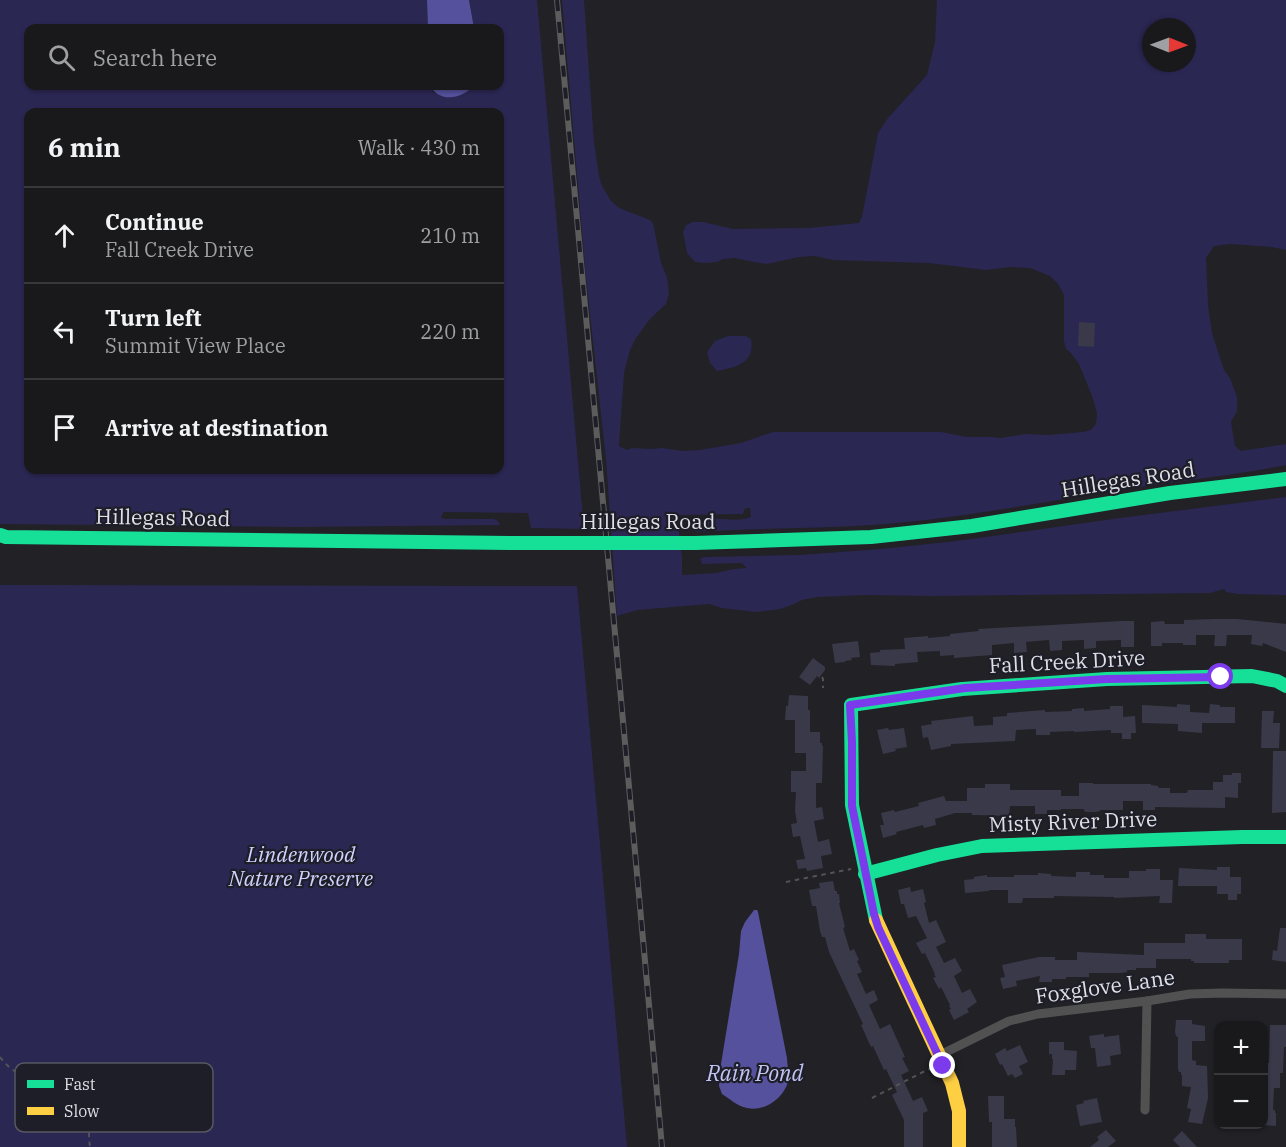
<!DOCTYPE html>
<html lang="en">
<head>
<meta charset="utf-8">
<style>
	body { margin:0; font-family:"IBM Plex Serif",serif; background:#222225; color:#f1f3f6 }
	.controls { position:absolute; right:18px; bottom:18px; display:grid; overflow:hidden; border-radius:12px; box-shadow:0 2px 4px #0004 }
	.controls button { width:54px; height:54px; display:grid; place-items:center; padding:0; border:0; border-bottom:2px solid #37383b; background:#19191c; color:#f1f3f6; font:30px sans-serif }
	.compass { position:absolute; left:1142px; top:18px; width:54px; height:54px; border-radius:50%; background:#19191c; box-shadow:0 2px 4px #0004; rotate:91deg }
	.stop { position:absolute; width:18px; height:18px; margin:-14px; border:4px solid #7c3aed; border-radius:50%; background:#fff }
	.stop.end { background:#7c3aed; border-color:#fff; box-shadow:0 2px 6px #0008 }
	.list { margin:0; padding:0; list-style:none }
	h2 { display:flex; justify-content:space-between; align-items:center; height:78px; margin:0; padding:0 24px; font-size:26px }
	h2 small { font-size:20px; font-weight:400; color:#9fa0a3 }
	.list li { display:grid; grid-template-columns:39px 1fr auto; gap:18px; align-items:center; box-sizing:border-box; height:96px; padding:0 24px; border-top:2px solid #37383b }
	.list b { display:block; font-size:22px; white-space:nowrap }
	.list p { margin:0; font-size:20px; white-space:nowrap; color:#9fa0a3 }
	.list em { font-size:20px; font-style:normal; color:#9fa0a3 }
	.icon { flex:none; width:33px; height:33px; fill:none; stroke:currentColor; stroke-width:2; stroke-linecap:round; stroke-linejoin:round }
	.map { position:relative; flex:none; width:1286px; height:1147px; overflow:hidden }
	.search { position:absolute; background:#19191c; box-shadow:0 2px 4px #0004; left:24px; top:24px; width:480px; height:66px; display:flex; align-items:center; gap:15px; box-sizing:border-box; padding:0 21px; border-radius:12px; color:#9fa0a3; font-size:22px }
	.panel { position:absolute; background:#19191c; box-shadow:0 2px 4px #0004; left:24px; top:108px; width:480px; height:366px; border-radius:12px }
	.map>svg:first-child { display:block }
	.green { fill:#2b2753; fill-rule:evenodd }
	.water { fill:#55519c }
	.building { fill:#3a394a }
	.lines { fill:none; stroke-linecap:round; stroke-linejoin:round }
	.path { stroke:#535354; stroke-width:2; stroke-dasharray:4.5 4.5; stroke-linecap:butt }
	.street { stroke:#525152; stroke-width:9 }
	.fast { stroke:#16e098; stroke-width:14 }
	.slow { stroke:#ffcf43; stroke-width:14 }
	.rail-casing { stroke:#5c5c5d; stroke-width:6 }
	.rail { stroke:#1e1e29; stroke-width:4; stroke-dasharray:11; stroke-linecap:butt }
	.fast-bridge { stroke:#16e098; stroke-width:14 }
	.route { stroke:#7c3aed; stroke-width:8 }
	.labels { text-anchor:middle; stroke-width:4.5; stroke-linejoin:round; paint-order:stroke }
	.street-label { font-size:21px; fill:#dfdfe6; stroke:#1e1e29 }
	.park-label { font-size:21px; font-style:italic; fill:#cfd1ff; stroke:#1e1e29 }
	.water-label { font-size:22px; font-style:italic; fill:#c1c3f0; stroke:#1e1e29 }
	.key { fill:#1e1e29; stroke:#585862; stroke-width:1.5 }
	.key-label { font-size:16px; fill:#dfdfe6 }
</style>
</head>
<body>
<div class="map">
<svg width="1286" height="1147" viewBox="0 0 1286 1147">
	<rect width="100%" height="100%" fill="#212126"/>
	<g class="green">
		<path d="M0,0H427L428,28H28V86H430L434,93L473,87V86H500V28H474L469,0H537L584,529L531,528L528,513L444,512L442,515L441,518L446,519H494L498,521L500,525L295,527L0,524ZM28,112H500V470H28Z"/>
		<path d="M562,0H584L594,142L599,176L602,186L611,201L619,208L650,220L653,223L661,263L667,277L669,294L666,304L650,319L636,338L630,350L624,373L619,446L627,450L632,448L652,449L662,448L683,451L700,450L741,443L773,432H941L967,437H990L1001,438L1025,434L1048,435L1083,432L1091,430L1096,424L1097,413L1092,396L1079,364L1070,352L1066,349L1064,341V295L1058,284L1050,276L1030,268L1010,267L986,270L929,263L833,260L815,256L799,257L767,264L754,262L735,258L723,259L717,262L707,263L695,262L687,253L683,232L686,225L693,222H703L733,229L809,228L859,223L862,217L878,133L888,118L927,75L935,42L937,0H1286V250L1272,247L1231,244L1214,246L1206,258L1208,305L1212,333L1218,352L1224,370L1230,378L1237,397V411L1231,422L1235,446L1241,451L1286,444V465C1235,475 1184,480 1133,488C1046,501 960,519 872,525C813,529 754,528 695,532L698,522C715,514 735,524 751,517L750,508H746L744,510L743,514L677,515L682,558V575L716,573L734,569L747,568L742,563L702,564L700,558L706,557L800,555L881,549L957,541L1120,518L1286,497V595L1238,594L1226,592L1224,589L1210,593L932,596L866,595L817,597L802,600L794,604L780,609L757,612L722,608L709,604L637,610L617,616L606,459L586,278ZM1151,27H1187V63H1151Z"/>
		<path d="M728,336H745L751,339C755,363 737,367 717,371L710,363L707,352L715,341Z"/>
		<path d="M0,585L577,586L627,1147H0Z"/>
	</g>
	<g class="water">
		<path d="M427,0H469L474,28H428Z"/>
		<path d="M430,86H473C462,99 440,103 430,86Z"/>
		<path d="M754,910H757L758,912L787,1058C787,1065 790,1075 788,1082C783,1099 764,1112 747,1108C737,1106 730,1099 722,1094L719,1086L720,1070L739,954L741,931L745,922Z"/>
	</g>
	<g class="building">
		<path d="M1079,322L1095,323L1094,347L1078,346Z"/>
		<path d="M1215,619H1237L1286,624V652L1263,643L1262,646L1251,644L1252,635H1227L1226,646H1214L1215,635H1196V645H1183V643H1162V646H1151V622L1164,621L1165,624H1184V620Z"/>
		<path d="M1122,621H1134V647H1121V640L1096,641V648L1084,649V640L1062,641V650L1050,651L1049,640L1026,642L1027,652L1014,653V643L992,645V655L954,658V655L940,656V651L917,652L918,662L895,664V666L871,665L870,653L880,652V650L905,649L904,638L928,636V638L950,636V634L979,631L978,629Z"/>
		<path d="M858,641L860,657L851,658L852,660L845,661V662L835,663L832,644Z"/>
		<path d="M813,658L825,667V670L819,678L817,676L810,685L799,677Z"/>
		<path d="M789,695L808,696V710H810V732H820V743H822V746H823L822,783H816V808L822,807L824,819L814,821L818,842L829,839L832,854L821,856L823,868L807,871L806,868L798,869L796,860L805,859L800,836L793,837L791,824L797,823L795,811L796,792H791V771H806V753H795V720H785L786,706H788Z"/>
		<path d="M1177,704L1190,705V712L1209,713L1210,704L1220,705V707H1235V723H1202V733L1178,731V724L1142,723V705L1177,707Z"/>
		<path d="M1110,706H1123V717L1135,716L1136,733H1131V739H1122V733H1111V730L1074,732V731L1050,732V735H1036V729L1016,730L1015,741L951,744V746L931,750L928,737L923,738L921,726L932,724L931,721L973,716L974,726L993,725V717L1007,716V713L1045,710V712L1072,711V709L1084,708V711L1110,709Z"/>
		<path d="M1262,711H1274L1273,723H1280L1279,748H1261Z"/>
		<path d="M888,728L889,730L904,728L907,747L895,749L896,751L883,754L877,730Z"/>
		<path d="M1273,751H1286V812L1272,813Z"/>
		<path d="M1232,773H1241V783H1238V798L1225,797V808L1155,807V810H1143V801H1123V810H1100V811L1096,812H1087L1084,811V809H1061V810H1047V814H1035V806H1010L1009,816L976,815H972V813H955L935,819L936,825L924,828L923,825L896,832L897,834L883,838L880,825H884L881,813L894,810L895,812L919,806L918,803L944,796L946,801H967V788H985V784H1010V790H1061V796H1079V783H1093V784H1151V785L1158,786L1159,788H1170V793H1187L1188,790H1213V782H1223V775H1232Z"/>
		<path d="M1217,867H1230V877H1241V894H1237V900H1228V894H1217V886H1178L1179,868L1217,870Z"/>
		<path d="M1146,869H1160V880H1173L1172,903H1159L1160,896L1114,898V897L1054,896V898H1023L1022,903H1008V890H989V891L965,893L964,880L974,879V877L987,875V877H1014V875H1038V873L1051,874V876L1076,877V872H1090V875H1104V878H1129V871H1146Z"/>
		<path d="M833,881L835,891H837V894H839L840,903H839L845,927L843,928L850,951L854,949L859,960L857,961L862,972L857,974L866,994L874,990L878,1000L869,1005L880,1029L890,1024L905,1057L902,1058L909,1071L901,1075L913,1101L922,1097L928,1111L923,1113V1147H904V1120L892,1095L897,1092L886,1069L884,1070L873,1046L871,1047L861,1025L863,1024L829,952L825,937H822L820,931L816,906H812L809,890L820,888L819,883Z"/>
		<path d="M910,887L911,892L923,889L926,902L924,903L929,923L936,920L946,942L936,947L944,963L955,958L962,971L954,976L962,993L970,989L977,1002L967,1009L969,1012L954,1020L949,1010L951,1009L949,1006L950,1005L941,987L939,989L933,978L936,977L934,974H935L925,953L922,954L916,943L927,938L916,916L908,918L904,904H901L898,890Z"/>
		<path d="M1280,928H1286V962L1272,960L1273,950L1277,951Z"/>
		<path d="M1185,934H1206V939H1242V960H1229V963H1194V961H1191V959H1156V968H1136V970H1127V972L1121,973H1089V977H1066V979H1052V982H1039L1040,976L1016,981L1017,986L1003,989L1000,978L1005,977L1002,965L1039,957H1055V960H1077V952L1144,955V943H1185Z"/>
		<path d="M1176,1020H1192V1024L1205,1026V1041H1192V1060L1196,1061V1065L1207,1066L1208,1098L1202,1124L1188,1122L1191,1109L1187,1108L1191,1087L1182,1086V1075H1181V1072H1179L1178,1069V1037L1176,1036L1175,1032Z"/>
		<path d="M1270,1025H1286V1047H1284L1283,1073H1280V1088H1274L1273,1110H1275V1113H1276V1126L1263,1125V1063H1269Z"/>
		<path d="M1104,1034V1037L1119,1035L1121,1054L1110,1056L1111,1065L1097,1067L1095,1048H1091L1089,1036Z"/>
		<path d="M1049,1042H1064V1050L1077,1051L1076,1070H1065V1075H1052L1053,1059H1052V1054H1049Z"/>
		<path d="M1020,1045L1028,1062L1019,1066L1023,1074L1015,1078L1012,1074L1008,1076L1002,1064L1000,1065L995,1054L1005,1048L1007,1051Z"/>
		<path d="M988,1096H1004V1119H1015V1127H1016L1017,1147H992V1122H989Z"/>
		<path d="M1097,1098L1102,1122L1080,1126L1076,1105L1084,1103L1083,1101Z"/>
		<path d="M1106,1130L1116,1141L1108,1147H1090L1099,1140L1097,1137Z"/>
		<path d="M1182,1131L1197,1147H1180L1173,1140Z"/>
	</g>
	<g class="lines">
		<g class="path">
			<path d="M822,677L823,679V688"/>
			<path d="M786,882L851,869"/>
			<path d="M0,1057C14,1076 32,1081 55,1076C57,1079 59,1082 61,1083C66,1087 74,1087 79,1091C93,1103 87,1130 90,1147"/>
			<path d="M872,1098L925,1071L932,1068"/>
		</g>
		<g class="street">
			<path d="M938,1056L1009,1021L1038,1014L1147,1001L1190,994L1222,993L1286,994"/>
			<path d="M1145,1110L1147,1001"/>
		</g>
		<g class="fast">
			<path d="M0,535L6,537L515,543"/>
			<path d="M695,543L871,537L972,526L1170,493L1286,479"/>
			<path d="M865,874L937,855L982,846L1242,837H1286"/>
			<path d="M876,920L852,805L851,705L962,689L1107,679L1252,676L1277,681L1286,686"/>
		</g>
		<path class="slow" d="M876,920L952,1083L959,1111V1147"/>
		<g class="rail-casing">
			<path id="rail" d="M557,0L662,1147"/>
		</g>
		<use href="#rail" class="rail"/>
		<path class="fast-bridge" d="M515,543H695"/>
	</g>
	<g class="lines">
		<path class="route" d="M943,1066L878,927L874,914L852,806V742L850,705L965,688L1107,679L1221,677"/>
	</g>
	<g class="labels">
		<g class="street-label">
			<text transform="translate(1128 480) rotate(-9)" y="7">Hillegas Road</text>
			<text transform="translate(163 518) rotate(1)" y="7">Hillegas Road</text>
			<text x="648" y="529">Hillegas Road</text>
			<text transform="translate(1067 662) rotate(-3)" y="7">Fall Creek Drive</text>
			<text transform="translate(1073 822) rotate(-2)" y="7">Misty River Drive</text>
			<text transform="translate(1105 987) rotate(-8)" y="7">Foxglove Lane</text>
		</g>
		<g class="park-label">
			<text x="301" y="862">Lindenwood<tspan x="301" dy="24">Nature Preserve</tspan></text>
		</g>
		<g class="water-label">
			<text x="755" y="1081">Rain Pond</text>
		</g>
	</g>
	<rect x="15" y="1063" width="198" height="69" rx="9" class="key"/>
	<rect x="27" y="1080" width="27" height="8" fill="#16e098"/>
	<rect x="27" y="1107" width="27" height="8" fill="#ffcf43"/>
	<g class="key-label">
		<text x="64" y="1090">Fast</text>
		<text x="64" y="1117">Slow</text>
	</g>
</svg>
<div class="controls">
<button>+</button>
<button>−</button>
</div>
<svg class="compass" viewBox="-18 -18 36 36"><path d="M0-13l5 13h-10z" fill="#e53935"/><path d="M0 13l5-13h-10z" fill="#9fa0a3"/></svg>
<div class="stop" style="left:1221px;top:677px"></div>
<div class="stop end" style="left:943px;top:1066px"></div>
<div class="search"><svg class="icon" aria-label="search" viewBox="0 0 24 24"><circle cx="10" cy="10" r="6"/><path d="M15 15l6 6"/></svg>Search here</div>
<section class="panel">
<h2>6 min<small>Walk · 430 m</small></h2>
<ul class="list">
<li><svg class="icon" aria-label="ahead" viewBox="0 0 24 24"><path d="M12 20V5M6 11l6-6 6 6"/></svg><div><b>Continue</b><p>Fall Creek Drive</p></div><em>210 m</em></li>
<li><svg class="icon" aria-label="left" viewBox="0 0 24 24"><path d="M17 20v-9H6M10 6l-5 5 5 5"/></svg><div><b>Turn left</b><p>Summit View Place</p></div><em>220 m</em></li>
<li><svg class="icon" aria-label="arrive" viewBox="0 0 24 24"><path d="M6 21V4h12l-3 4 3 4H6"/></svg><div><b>Arrive at destination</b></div></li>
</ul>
</section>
</div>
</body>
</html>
